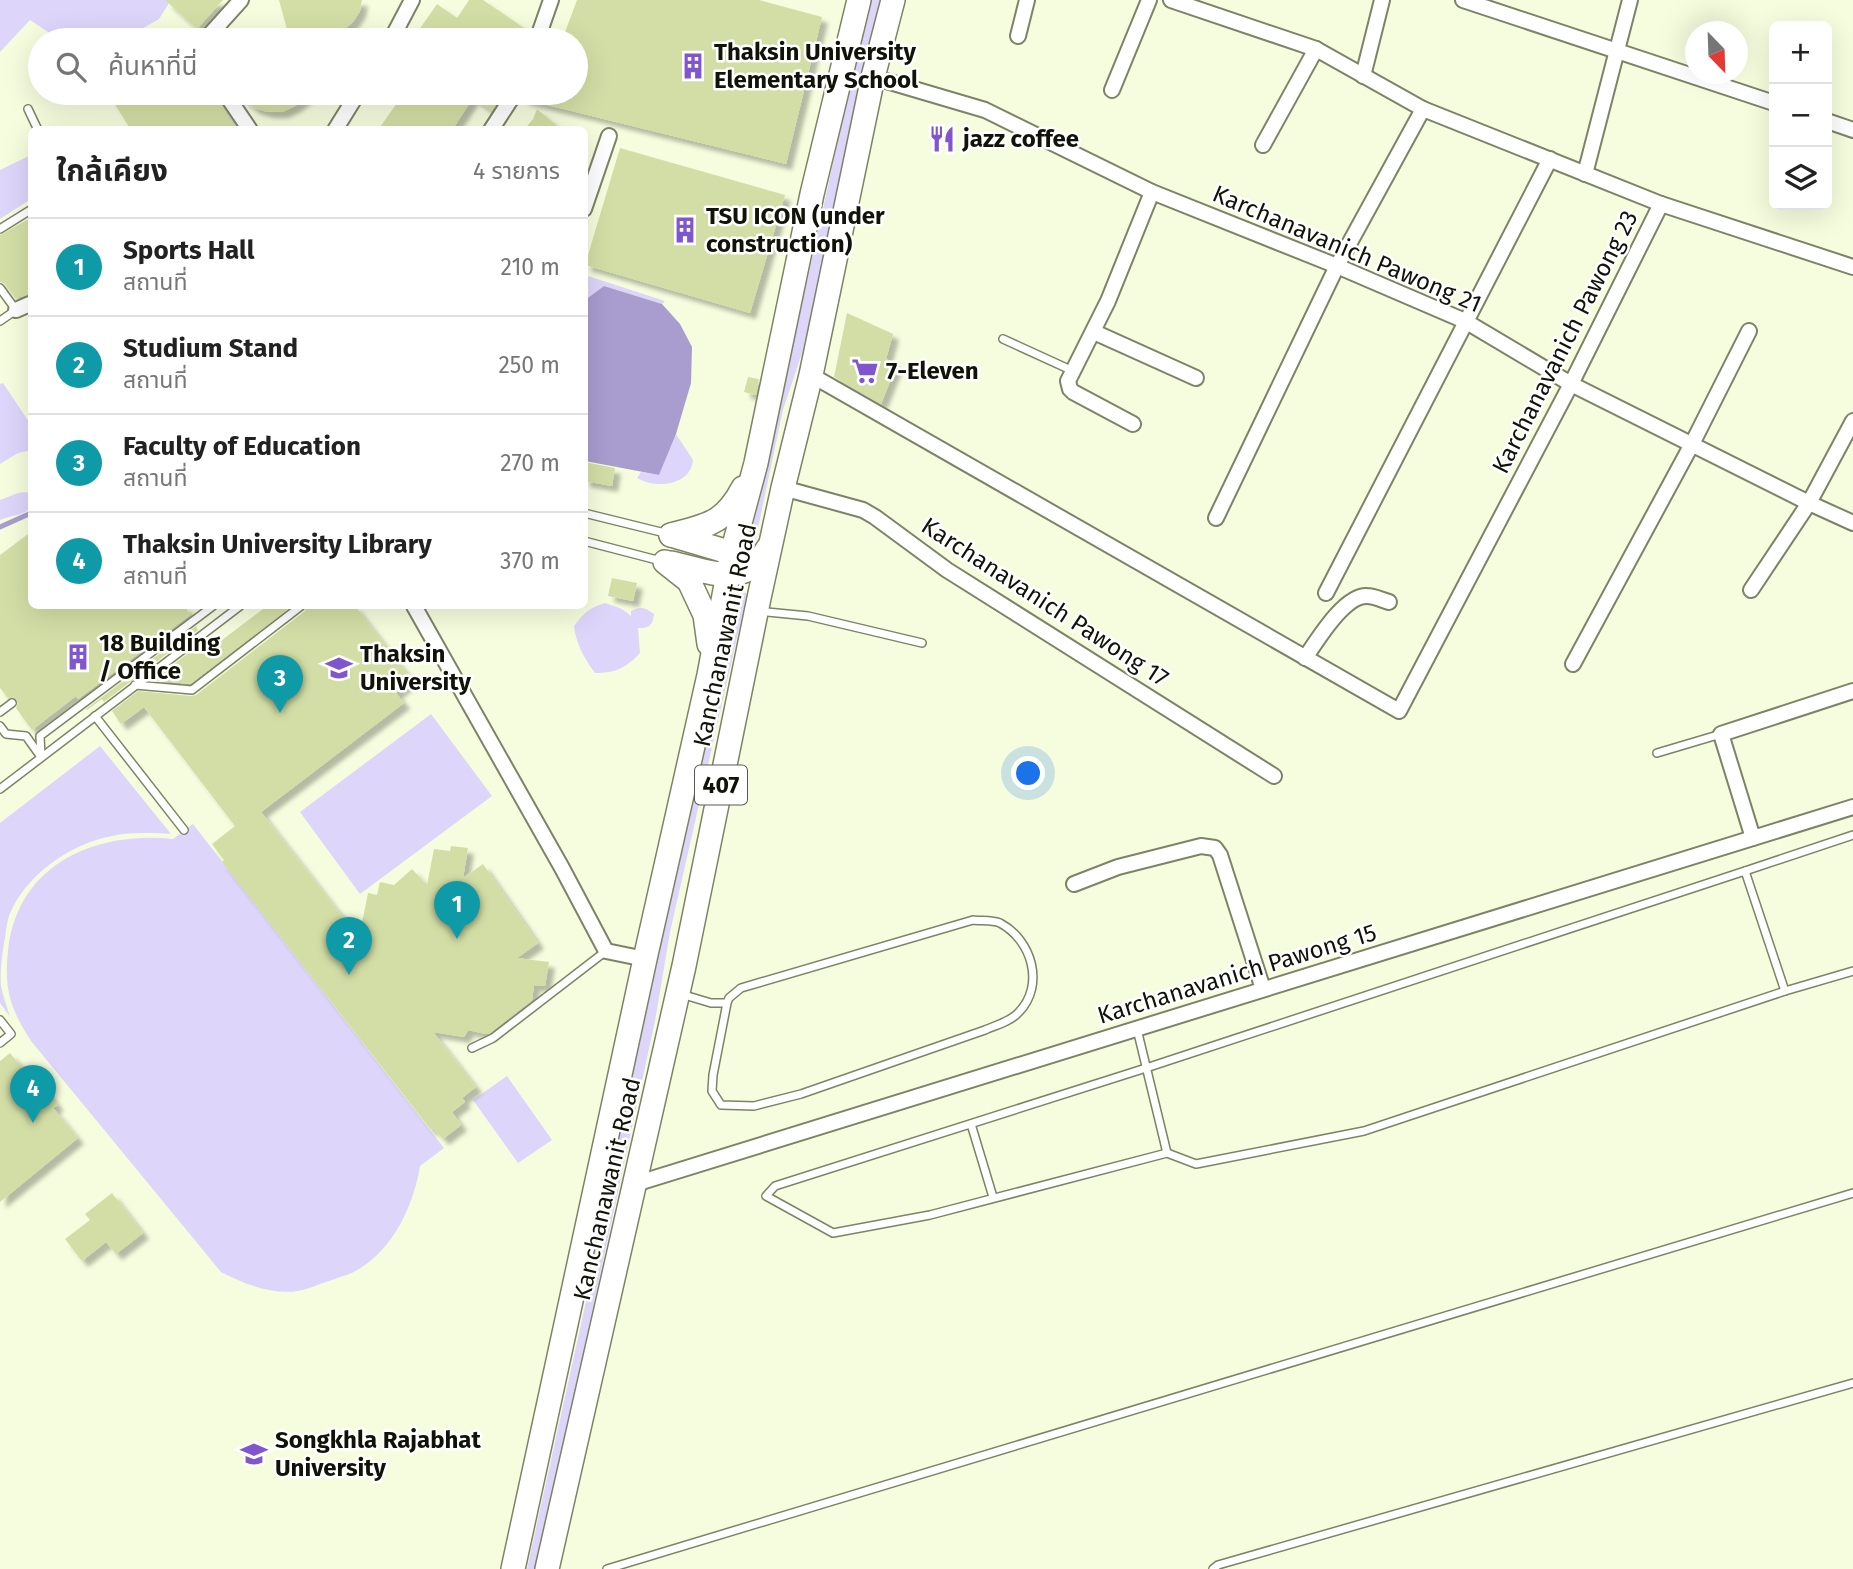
<!DOCTYPE html>
<html lang="th">
<head>
<meta charset="utf-8">
<style>
	body { margin:0; font-family:"Fira Sans","Noto Sans Thai",sans-serif; background:#f6f6f6; color:#222 }
	.controls { position:absolute; right:21px; top:21px; display:grid; overflow:hidden; border-radius:10px; box-shadow:0 7px 28px #0002 }
	.controls button { width:63px; height:63px; display:grid; place-items:center; padding:0; border:0; border-bottom:2px solid #e0e0e0; background:#fff; color:#222; font:35px sans-serif }
	.compass { position:absolute; left:1685px; top:21px; width:63px; height:63px; border-radius:50%; background:#fff; box-shadow:0 7px 28px #0002; rotate:157deg }
	.you { position:absolute; left:1029px; top:774px; width:24px; height:24px; margin:-18px; border:5px solid #fff; border-radius:50%; background:#1a73e8; box-shadow:0 0 0 10px #1a73e833 }
	.badge { display:grid; place-items:center; width:46px; height:46px; border-radius:50%; background:#db2777; color:#fff; font-size:23px; font-weight:700 }
	.pin { position:absolute; translate:-50% -58px; filter:drop-shadow(0 2px 4px #0008) }
	.pin::after { content:''; position:absolute; top:37px; width:24px; height:21px; background:inherit; clip-path:polygon(0 0,100% 0,50% 100%) }
	.list { margin:0; padding:0; list-style:none }
	h2 { display:flex; justify-content:space-between; align-items:center; height:91px; margin:0; padding:0 28px; font-size:30px }
	h2 small { font-size:23px; font-weight:400; color:#767676 }
	.list li { display:grid; grid-template-columns:46px 1fr auto; gap:21px; align-items:center; box-sizing:border-box; height:98px; padding:0 28px; border-top:2px solid #e0e0e0 }
	.list b { display:block; font-size:26px; white-space:nowrap }
	.list p { margin:0; font-size:23px; white-space:nowrap; color:#767676 }
	.list em { font-size:23px; font-style:normal; color:#767676 }
	.icon { flex:none; width:38px; height:38px; fill:none; stroke:currentColor; stroke-width:2; stroke-linecap:round; stroke-linejoin:round }
	.map { position:relative; flex:none; width:1853px; height:1569px; overflow:hidden }
	.search { position:absolute; background:#fff; box-shadow:0 7px 28px #0002; left:28px; top:28px; width:560px; height:77px; display:flex; align-items:center; gap:18px; box-sizing:border-box; padding:0 24px; border-radius:38px; color:#767676; font-size:26px }
	.panel { position:absolute; background:#fff; box-shadow:0 7px 28px #0002; left:28px; top:126px; width:560px; height:483px; border-radius:10px }
	.map>svg:first-child { display:block }
	.green { fill:#ded5fb }
	.water { fill:#a99ccf }
	.lines { fill:none; stroke-linecap:round; stroke-linejoin:round }
	.stream { stroke:#a99ccf; stroke-width:5 }
	.building { fill:#d3dea6; filter:url(#shadow) }
	.service-casing { stroke:#7d8366; stroke-width:10 }
	.minor-casing { stroke:#7d8366; stroke-width:18 }
	.primary-casing { stroke:#7d8366; stroke-width:26 }
	.service { stroke:#fff; stroke-width:7 }
	.minor { stroke:#fff; stroke-width:14 }
	.primary { stroke:#fff; stroke-width:23 }
	.labels { text-anchor:middle; stroke-width:5; stroke-linejoin:round; paint-order:stroke }
	.shield { fill:#fff; stroke:#585a52; stroke-width:2 }
	.shield-label { font-size:23px; font-weight:bold; fill:#111308 }
	.poi-label { font-size:24px; font-weight:bold; fill:#111308; stroke:#fff; text-anchor:start }
	.street-label { font-size:24px; fill:#111308; stroke:#fff }
</style>
</head>
<body>
<div class="map">
<svg width="1853" height="1569" viewBox="0 0 1853 1569">
	<defs>
		<filter id="shadow"><feDropShadow dx="6" dy="6" stdDeviation="2" flood-color="#0004"/></filter>
	</defs>
	<rect width="100%" height="100%" fill="#f6fdde"/>
	<g class="green">
		<path d="M0,0H171L159,19L122,40H60L30,20L0,52Z"/>
		<path d="M869,0H880L803,350L783,410L755,542L753,544L750,542V540Z"/>
		<path d="M31,155V199L0,219V170Z"/>
		<path d="M585,275L665,301L662,304L604,286L585,300Z"/>
		<path d="M3,383L31,425L32,450L18,453L0,464V384Z"/>
		<path d="M676,434L693,460C691,486 655,489 637,478L641,472L659,475Z"/>
		<path d="M26,492L31,494V508C23,516 10,515 0,520V500L18,493Z"/>
		<path d="M743,593H746V598L670,932L655,1021L548,1515L536,1569H527L589,1288L597,1240L699,768L715,717L740,598Z"/>
		<path d="M605,603L622,609L631,616V611C641,606 645,607 654,614C653,625 649,629 638,628L640,653C626,668 615,673 595,673C584,658 576,644 574,626C585,612 589,608 605,603Z"/>
		<path d="M431,714L492,796L360,894L300,812Z"/>
		<path d="M100,746L171,834C152,833 131,832 112,836C70,844 25,875 9,916C6,925 6,934 4,943C2,956 0,971 1,986C3,996 7,1007 10,1017L0,1003V823Z"/>
		<path d="M193,824L444,1148L420,1166C414,1204 394,1248 359,1269C350,1275 339,1277 329,1281C319,1284 309,1289 298,1291C272,1295 244,1284 221,1272L31,1041C10,1008 4,990 8,951C17,865 94,831 173,839Z"/>
		<path d="M507,1076L552,1140L518,1163L473,1100Z"/>
	</g>
	<path class="water" d="M604,286L662,304L680,324L692,347L691,383L676,434L659,475L585,461V300Z"/>
	<g class="lines">
		<path class="stream" d="M0,527L29,514"/>
	</g>
	<g class="building">
		<path d="M165,0H223L197,29Z"/>
		<path d="M279,0H362L360,11L353,22L342,31L329,36L289,37Z"/>
		<path d="M469,0H483L524,28L516,40H412L437,4L457,18Z"/>
		<path d="M577,0H759L822,17L786,164L523,99L525,93H576V40H562Z"/>
		<path d="M108,93H214L236,130H131Z"/>
		<path d="M236,93H311L295,106L282,112H268L254,108Z"/>
		<path d="M404,93H504L492,111L473,98L452,130H378Z"/>
		<path d="M537,109L562,130H524L533,119Z"/>
		<path d="M620,148L785,195L750,313L585,265Z"/>
		<path d="M32,217V294L15,298L5,284L0,282V235Z"/>
		<path d="M847,313L893,334L886,359L897,364L881,404L834,377Z"/>
		<path d="M748,377L759,379L756,395L744,392Z"/>
		<path d="M584,462L615,468L612,486L584,481Z"/>
		<path d="M32,531V606H185L190,615L78,699L76,696L32,730L16,708L18,703L16,699L12,697L8,698L0,688V555Z"/>
		<path d="M612,578L637,583L633,601L608,596Z"/>
		<path d="M267,606H292L190,684L153,680L204,641L209,650Z"/>
		<path d="M307,606H355L412,680L396,693L404,703L261,812L359,938L368,893L377,895L380,882L394,885L412,869L427,885L434,849L450,851L451,846L468,848L463,878L483,864L538,943L517,958L549,962L545,986L534,985L532,1000L490,1033L486,1034L468,1030L464,1037L433,1032L476,1087L462,1098L465,1102L452,1112L461,1125L443,1139L433,1128L431,1130L222,862L224,860L212,844L235,826L144,707L121,724L112,711L138,691L191,696L196,695L305,611Z"/>
		<path d="M196,626L198,630L104,702L102,699L87,710L86,709Z"/>
		<path d="M10,1053L36,1085L39,1082L58,1105L53,1108L78,1138L0,1202V1061Z"/>
		<path d="M112,1193L143,1233L116,1254L106,1242L82,1261L65,1239L90,1220L85,1214Z"/>
	</g>
	<g class="lines">
		<g class="service-casing">
			<g id="service">
				<path d="M28,109L38,130"/>
				<path d="M0,229L32,209"/>
				<path d="M0,288L16,310L0,321"/>
				<path d="M1003,339L1073,371"/>
				<path d="M584,513L669,534"/>
				<path d="M584,541L661,561"/>
				<path d="M758,611L808,616L922,643"/>
				<path d="M135,685L192,690L301,606"/>
				<path d="M0,712L12,703"/>
				<path d="M95,716L184,830"/>
				<path d="M0,726L6,734L26,736L41,757"/>
				<path d="M1657,753L1721,734"/>
				<path d="M41,757L40,736L213,606"/>
				<path d="M0,789L240,606"/>
				<path d="M1745,871L1146,1068L775,1186L766,1196L833,1233L930,1215L1167,1153L1196,1164L1364,1131L1785,991L1853,971"/>
				<path d="M1785,991L1745,871L1853,835"/>
				<path d="M681,994L711,1003H727L729,998L741,988L973,920C981,921 993,920 1000,923C1032,940 1045,985 1019,1012C1010,1022 996,1025 985,1030L801,1094L754,1106L721,1105L712,1091L713,1075L727,1003"/>
				<path d="M0,1020L11,1034L0,1043"/>
				<path d="M1137,1029L1167,1153"/>
				<path d="M472,1048L493,1038L606,951"/>
				<path d="M971,1124L993,1197"/>
				<path d="M607,1569L1853,1193"/>
				<path d="M1213,1569L1218,1565L1853,1383"/>
			</g>
		</g>
		<g class="minor-casing">
			<g id="minor">
				<path d="M1463,0L1774,103"/>
				<path d="M1018,36L1027,0"/>
				<path d="M205,40L241,0"/>
				<path d="M391,40L412,0"/>
				<path d="M537,40L551,0"/>
				<path d="M1363,76L1382,0"/>
				<path d="M873,77L985,110L1152,192L1337,266L1465,321L1571,384L1809,503L1751,590"/>
				<path d="M1112,90L1149,0"/>
				<path d="M225,93L250,130"/>
				<path d="M1827,121L1853,130"/>
				<path d="M335,130L358,93"/>
				<path d="M491,130L515,93"/>
				<path d="M1263,145L1316,49"/>
				<path d="M1585,174L1630,0"/>
				<path d="M1661,204L1853,267"/>
				<path d="M584,209L609,136"/>
				<path d="M16,310L32,303"/>
				<path d="M1094,332L1196,378"/>
				<path d="M811,375L1399,711L1571,384L1661,204L1423,109L1316,49L1171,0"/>
				<path d="M1853,421L1809,503L1853,523"/>
				<path d="M1133,424L1073,392L1070,389L1068,381L1108,301L1152,192"/>
				<path d="M783,488L863,510L875,517L947,570L1274,776"/>
				<path d="M1216,518L1337,266L1423,109"/>
				<path d="M1326,593L1550,159"/>
				<path d="M414,606L562,868L606,951L645,959"/>
				<path d="M1305,658C1317,641 1344,595 1367,596C1374,596 1382,600 1389,602"/>
				<path d="M1573,664L1692,444L1749,331"/>
				<path d="M1753,838L1721,734L1853,691"/>
				<path d="M1074,884L1118,867L1201,846L1215,848L1220,855L1263,989"/>
				<path d="M635,1184L1853,807"/>
			</g>
		</g>
		<g class="primary-casing">
			<g id="primary">
				<path d="M671,535L732,553L744,559"/>
				<path d="M671,535C708,525 724,524 743,488"/>
				<path d="M665,562L689,581L705,615L709,644"/>
				<path d="M671,563C709,571 744,590 768,548"/>
				<path d="M513,1569L645,959L709,675L732,553L756,463L812,194L859,0"/>
				<path d="M547,1569L684,966L759,598L783,488L811,375L873,77L893,0"/>
			</g>
		</g>
		<use href="#service" class="service"/>
		<use href="#minor" class="minor"/>
		<use href="#primary" class="primary"/>
	</g>
	<defs>
		<g id="building-bare" transform="scale(2.1)"><path d="M-4-6H4V6H1V3H-1V6H-4ZM-2.5-4.3h1.7v1.8h-1.7ZM.8-4.3h1.7v1.8H.8ZM-2.5-1h1.7V.8h-1.7ZM.8-1h1.7V.8H.8Z" fill="#8056cf" stroke="#fff" stroke-width="2.5" paint-order="stroke"/></g>
		<g id="restaurant-bare" transform="scale(2.1)"><path d="M-5-6h1v4h1v-4h1v4h1v-4h1v5L-1.5 .5V6h-2V.5L-5-1ZM5-6V6H3V1.5H1.5Q1.5-4 5-6Z" fill="#8056cf" stroke="#fff" stroke-width="2.5" paint-order="stroke"/></g>
		<g id="supermarket-bare" transform="scale(2.1)"><path d="M-6-5.5h2.5l.6 2H6L4.5 2H-2.5L-4.4-4H-6ZM-1.5 3.2a1.3 1.3 0 1 0 .1 0ZM3 3.2a1.3 1.3 0 1 0 .1 0Z" fill="#8056cf" stroke="#fff" stroke-width="2.5" paint-order="stroke"/></g>
		<g id="university-bare" transform="scale(2.1)"><path d="M0-5L7-2L0 1L-7-2ZM-4 1L0 2.5L4 1V4Q0 6-4 4Z" fill="#8056cf" stroke="#fff" stroke-width="2.5" paint-order="stroke"/></g>
	</defs>
	<g fill-rule="evenodd">
		<use href="#building-bare" x="693" y="66"/>
		<use href="#restaurant-bare" x="942" y="139"/>
		<use href="#building-bare" x="685" y="230"/>
		<use href="#supermarket-bare" x="865" y="371"/>
		<use href="#building-bare" x="78" y="657"/>
		<use href="#university-bare" x="339" y="668"/>
		<use href="#university-bare" x="254" y="1454"/>
	</g>
	<g class="labels">
		<rect class="shield" x="695" y="765.5" width="52" height="39" rx="5"/>
		<g class="shield-label">
			<text x="721" y="793">407</text>
		</g>
		<g class="poi-label">
			<text x="714" y="60">Thaksin University<tspan x="714" dy="28">Elementary School</tspan></text>
			<text x="963" y="147">jazz coffee</text>
			<text x="706" y="224">TSU ICON (under<tspan x="706" dy="28">construction)</tspan></text>
			<text x="886" y="379">7-Eleven</text>
			<text x="99" y="651">18 Building<tspan x="99" dy="28">/ Office</tspan></text>
			<text x="360" y="662">Thaksin<tspan x="360" dy="28">University</tspan></text>
			<text x="275" y="1448">Songkhla Rajabhat<tspan x="275" dy="28">University</tspan></text>
		</g>
		<g class="street-label">
			<text transform="translate(1347 249) rotate(23)" y="8">Karchanavanich Pawong 21</text>
			<text transform="translate(1565 342) rotate(-63)" y="8">Karchanavanich Pawong 23</text>
			<text transform="translate(1045 602) rotate(33)" y="8">Karchanavanich Pawong 17</text>
			<text transform="translate(725 635) rotate(-78)" y="8">Kanchanawanit Road</text>
			<text transform="translate(1237 974) rotate(-17)" y="8">Karchanavanich Pawong 15</text>
			<text transform="translate(607 1189) rotate(-77)" y="8">Kanchanawanit Road</text>
		</g>
	</g>
</svg>
<div class="controls">
<button>+</button>
<button>−</button>
<button><svg class="icon" aria-label="layers" viewBox="0 0 24 24"><path d="M12 4l9 5-9 5-9-5zM3 14l9 5 9-5"/></svg></button>
</div>
<svg class="compass" viewBox="-18 -18 36 36"><path d="M0-13l5 13h-10z" fill="#e53935"/><path d="M0 13l5-13h-10z" fill="#767676"/></svg>
<div class="you"></div>
<div class="pin badge" style="left:457px;top:939px;background:#0f9aa8">1</div>
<div class="pin badge" style="left:349px;top:975px;background:#0f9aa8">2</div>
<div class="pin badge" style="left:280px;top:713px;background:#0f9aa8">3</div>
<div class="pin badge" style="left:33px;top:1123px;background:#0f9aa8">4</div>
<div class="search"><svg class="icon" aria-label="search" viewBox="0 0 24 24"><circle cx="10" cy="10" r="6"/><path d="M15 15l6 6"/></svg>ค้นหาที่นี่</div>
<section class="panel">
<h2>ใกล้เคียง<small>4 รายการ</small></h2>
<ul class="list">
<li><span class="badge" style="background:#0f9aa8">1</span><div><b>Sports Hall</b><p>สถานที่</p></div><em>210 m</em></li>
<li><span class="badge" style="background:#0f9aa8">2</span><div><b>Studium Stand</b><p>สถานที่</p></div><em>250 m</em></li>
<li><span class="badge" style="background:#0f9aa8">3</span><div><b>Faculty of Education</b><p>สถานที่</p></div><em>270 m</em></li>
<li><span class="badge" style="background:#0f9aa8">4</span><div><b>Thaksin University Library</b><p>สถานที่</p></div><em>370 m</em></li>
</ul>
</section>
</div>
</body>
</html>
